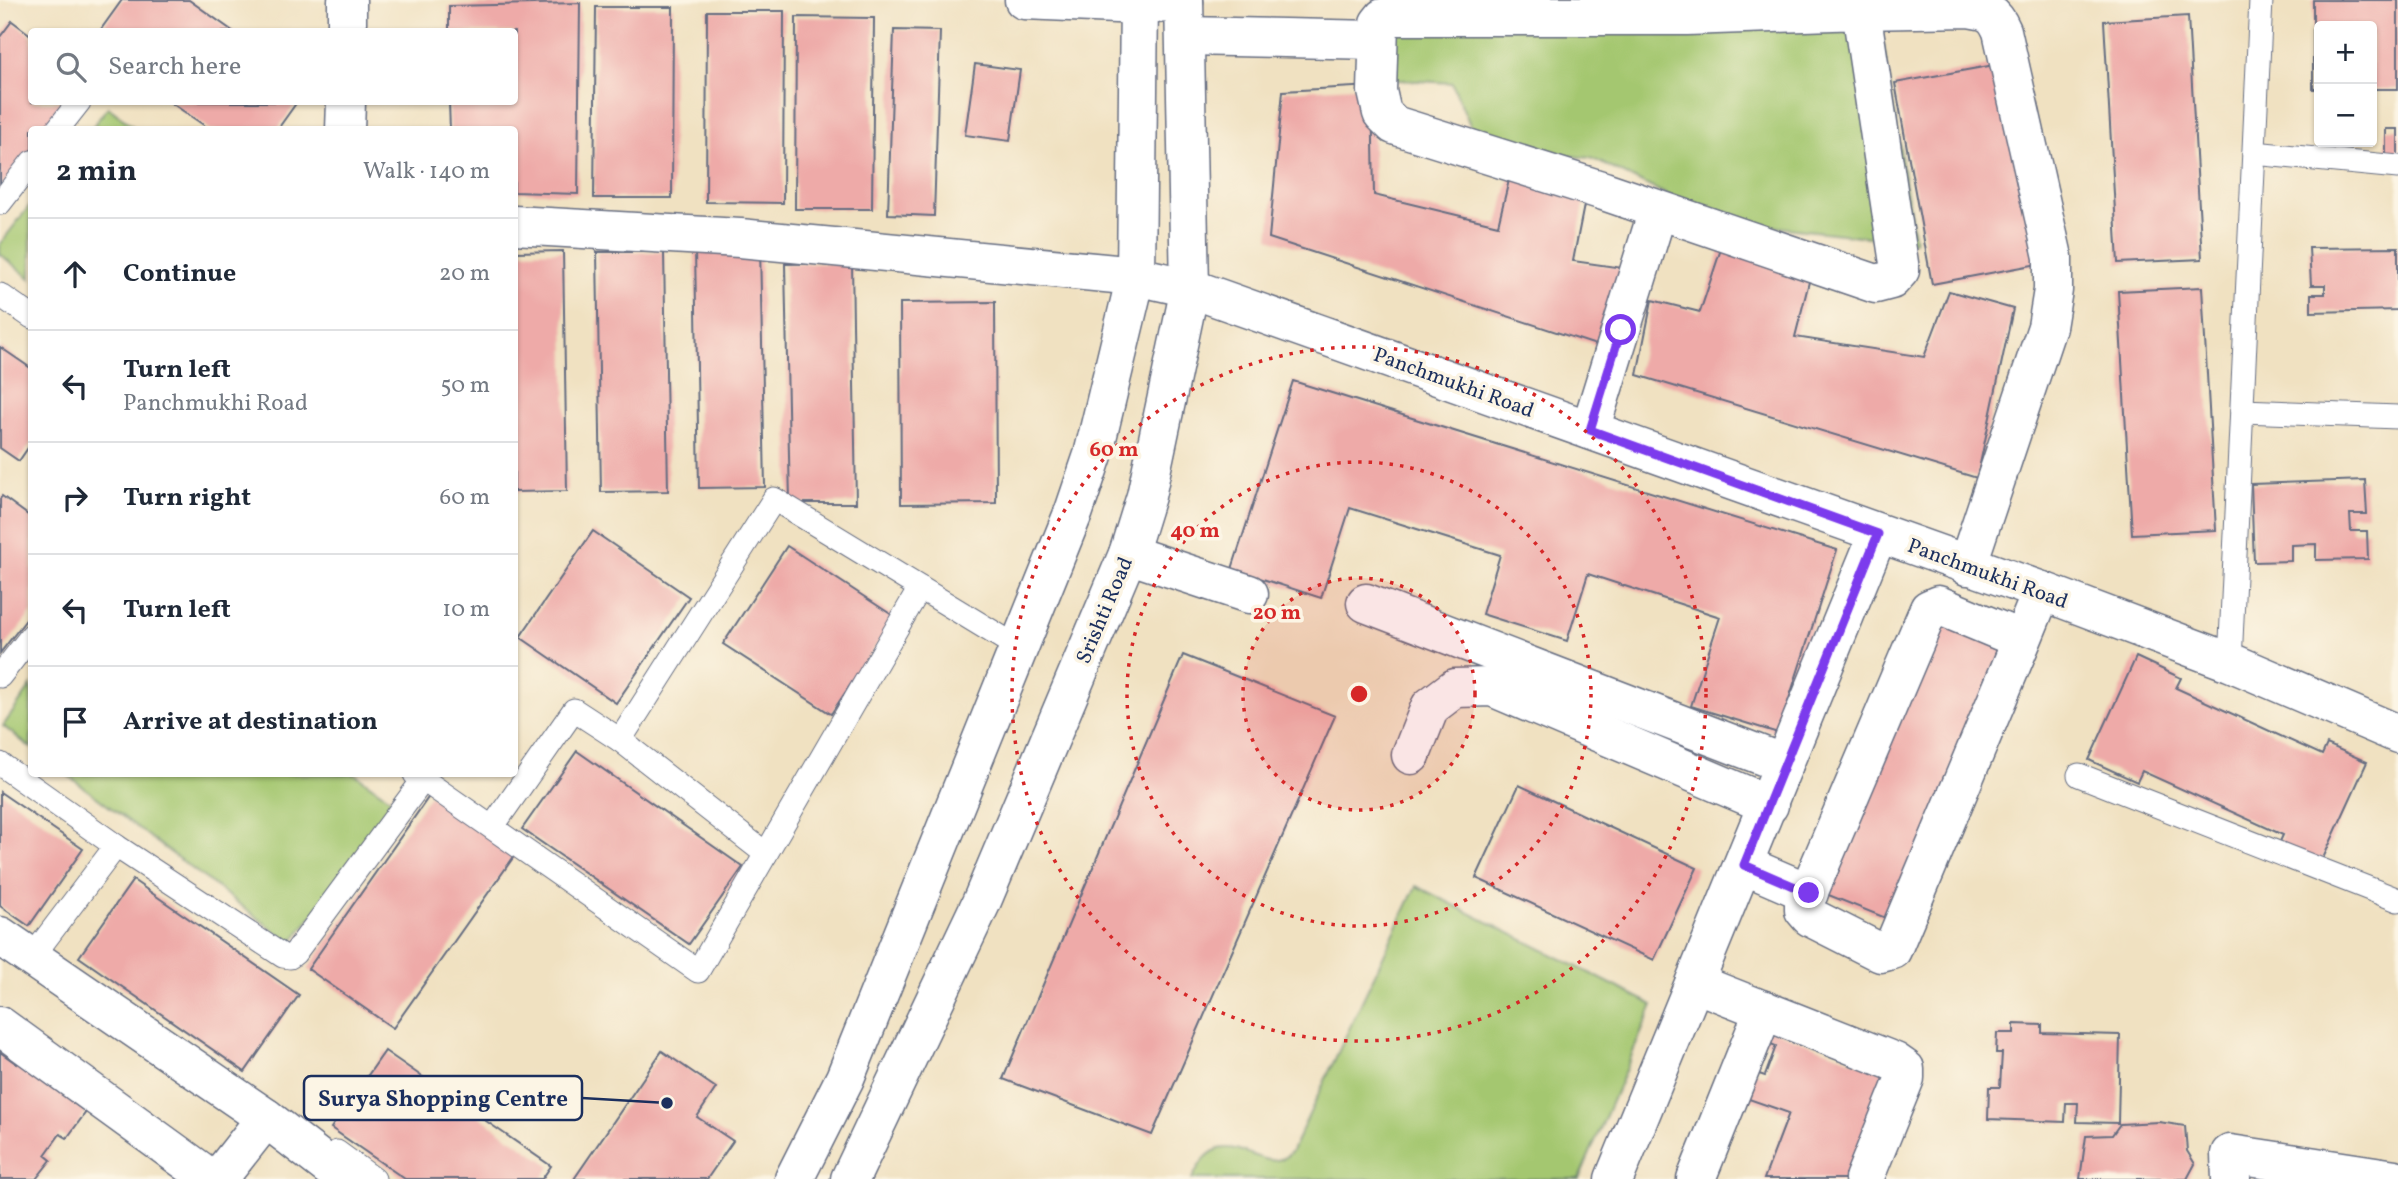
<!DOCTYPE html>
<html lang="en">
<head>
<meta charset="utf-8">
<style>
	body { margin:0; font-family:Vollkorn,serif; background:#f2f2f3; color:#1f2937 }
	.controls { position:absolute; right:21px; top:21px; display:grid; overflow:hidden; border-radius:7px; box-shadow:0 2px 5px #0004 }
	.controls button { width:63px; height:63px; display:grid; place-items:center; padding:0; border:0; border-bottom:2px solid #e0e1e3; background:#fff; color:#1f2937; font:35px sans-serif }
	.stop { position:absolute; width:21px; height:21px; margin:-16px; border:5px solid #7c3aed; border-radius:50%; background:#fff }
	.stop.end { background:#7c3aed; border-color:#fff; box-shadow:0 2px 7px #0008 }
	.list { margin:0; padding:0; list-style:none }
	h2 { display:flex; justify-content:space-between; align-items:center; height:91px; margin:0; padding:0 28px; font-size:30px }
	h2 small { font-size:23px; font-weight:400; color:#747a83 }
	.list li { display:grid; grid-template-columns:46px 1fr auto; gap:21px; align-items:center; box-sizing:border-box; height:112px; padding:0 28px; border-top:2px solid #e0e1e3 }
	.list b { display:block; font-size:26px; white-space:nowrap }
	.list p { margin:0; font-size:23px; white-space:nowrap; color:#747a83 }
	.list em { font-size:23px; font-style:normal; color:#747a83 }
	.icon { flex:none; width:38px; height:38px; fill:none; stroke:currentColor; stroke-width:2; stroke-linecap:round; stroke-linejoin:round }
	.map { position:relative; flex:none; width:2398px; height:1179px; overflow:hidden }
	.search { position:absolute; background:#fff; box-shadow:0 2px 5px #0004; left:28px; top:28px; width:490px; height:77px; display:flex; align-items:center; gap:18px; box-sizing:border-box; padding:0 24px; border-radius:7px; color:#747a83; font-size:26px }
	.panel { position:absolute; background:#fff; box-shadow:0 2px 5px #0004; left:28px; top:126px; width:490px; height:651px; border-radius:7px }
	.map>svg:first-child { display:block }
	.green { fill:#a4c770; stroke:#607b67; stroke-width:2 }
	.building { fill:#eeaaa8 }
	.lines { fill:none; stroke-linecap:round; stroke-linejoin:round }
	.lane-casing { stroke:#666d81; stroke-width:25 }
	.street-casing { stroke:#666d81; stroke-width:41 }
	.secondary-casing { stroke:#666d81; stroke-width:41 }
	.lane { stroke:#fff; stroke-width:23 }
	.street { stroke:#fff; stroke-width:38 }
	.secondary { stroke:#fff; stroke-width:38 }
	.route { stroke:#7c3aed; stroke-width:9 }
	.ring { fill:none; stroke:#d62828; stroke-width:3.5; stroke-dasharray:3.5 7 }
	.labels { text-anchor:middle; stroke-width:7; stroke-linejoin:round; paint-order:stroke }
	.street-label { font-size:21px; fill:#1b2f5e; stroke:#fcf5e5 }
	.centre { fill:#d62828; stroke:#fcf5e5; stroke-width:3.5 }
	.ring-label { font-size:21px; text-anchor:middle; font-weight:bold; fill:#d62828; stroke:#fcf5e5; stroke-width:7; stroke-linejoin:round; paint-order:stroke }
	.leader { fill:none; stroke:#1b2f5e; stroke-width:2.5 }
	.callout-dot { fill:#1b2f5e; stroke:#fcf5e5; stroke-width:2.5 }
	.callout { fill:#fcf5e5; stroke:#1b2f5e; stroke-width:2.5 }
	.callout-label { font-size:23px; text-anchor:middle; font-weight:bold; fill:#1b2f5e }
</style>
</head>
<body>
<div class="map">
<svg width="2398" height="1179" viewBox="0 0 2398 1179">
	<rect width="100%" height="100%" fill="#fcf5e5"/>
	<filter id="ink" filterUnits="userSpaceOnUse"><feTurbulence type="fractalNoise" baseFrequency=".0143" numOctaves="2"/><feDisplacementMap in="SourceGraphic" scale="14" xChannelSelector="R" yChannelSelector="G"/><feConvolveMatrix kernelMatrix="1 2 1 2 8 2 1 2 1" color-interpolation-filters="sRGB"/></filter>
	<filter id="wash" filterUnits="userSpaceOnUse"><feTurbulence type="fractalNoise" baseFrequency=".00686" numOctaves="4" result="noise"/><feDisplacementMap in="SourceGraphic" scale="28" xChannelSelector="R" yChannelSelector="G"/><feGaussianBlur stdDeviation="1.57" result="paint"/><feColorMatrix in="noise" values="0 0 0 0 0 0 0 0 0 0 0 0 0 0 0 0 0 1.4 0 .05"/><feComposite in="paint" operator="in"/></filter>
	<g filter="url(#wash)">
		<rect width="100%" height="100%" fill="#f0e1c1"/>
		<g class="green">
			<path d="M1876,0L1915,242L1721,221L1591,158L1480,148L1452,83L1382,79L1386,30Z"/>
			<path d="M108,107L136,129H91Z"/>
			<path d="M31,204V279L0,254V244Z"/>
			<path d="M31,686V748L3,726Z"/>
			<path d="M66,774H355L399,805L291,943Z"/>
			<path d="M1416,886L1653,1005L1579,1179H1192C1221,1115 1256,1172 1283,1158C1286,1157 1289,1154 1292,1151Z"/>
		</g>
		<g id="blocks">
			<g class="building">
				<path d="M122,0H189L234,32H99Z"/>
				<path d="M2313,0H2398V89H2372V26H2319V89H2313Z"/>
				<path d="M580,3L578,194L514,192V130H450L449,102H514V32H449V6Z"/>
				<path d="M596,7H673L672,198H594Z"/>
				<path d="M707,11H784L783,203L706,202Z"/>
				<path d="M2188,16L2202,259L2118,263L2104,21Z"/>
				<path d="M796,17L874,18L872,209H795Z"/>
				<path d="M12,21L32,36V102H69L47,130H32V149L0,188V37Z"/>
				<path d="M894,30L940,31L934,216L888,214Z"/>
				<path d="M975,64L1020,70L1010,141L965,135Z"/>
				<path d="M2000,64L2038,264L1932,284L1895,83Z"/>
				<path d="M1372,86L1374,195L1498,225L1512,168L1587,190L1573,261L1623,268L1596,345L1269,238L1283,91Z"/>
				<path d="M170,102H297L277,130H211Z"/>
				<rect x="2386" y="129" width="12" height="30"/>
				<path d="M1722,246L1812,270L1795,337L1924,357L1949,291L2013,309L1977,478L1637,375L1652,300L1700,312Z"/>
				<path d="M760,247L765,487L699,488L695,248Z"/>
				<path d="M2398,247V310L2311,312V294H2325V285H2311L2309,248Z"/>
				<path d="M563,251L567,491L514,492V252Z"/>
				<path d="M597,252H664L668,491L601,492Z"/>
				<path d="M852,263L856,503H790L785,264Z"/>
				<path d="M2202,287L2216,530L2132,534L2118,291Z"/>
				<path d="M995,302L996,503L901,504L900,303Z"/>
				<path d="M0,347L32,369V442L19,461L0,448Z"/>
				<path d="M1293,381L1837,550L1778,733L1691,706L1720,617L1588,574L1567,641L1482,614L1500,555L1350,508L1321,598L1232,569Z"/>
				<path d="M2365,480L2367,514H2350L2351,531H2367L2368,559L2316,560V544L2291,545V561L2254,562L2251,484Z"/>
				<path d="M2,496L32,518V612L0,653V499Z"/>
				<path d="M593,531L689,597L616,703L520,637Z"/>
				<path d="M787,546L895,617L831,714L723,644Z"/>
				<path d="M1935,614L2011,645L1898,923L1821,892Z"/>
				<path d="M1183,655L1335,716L1152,1135L1003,1079Z"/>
				<path d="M2136,657L2181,678L2176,688L2322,755L2327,744L2367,762L2320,865L2278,846L2283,835L2142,771L2137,782L2089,760Z"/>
				<path d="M577,751L743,867L689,944L522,829Z"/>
				<path d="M1519,785L1697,868L1654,960L1476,878Z"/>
				<path d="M0,792L83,849L29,926L0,906Z"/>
				<path d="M430,795L515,855L393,1028L308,969Z"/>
				<path d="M133,880L299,995L245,1072L79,957Z"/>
				<path d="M2014,1024L2042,1025V1033L2120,1035L2118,1123L2077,1122L2078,1103H2066L2065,1122L1988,1119L1989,1087H2000L2002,1053H1996L1997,1033H2014Z"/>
				<path d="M1765,1028L1888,1073L1849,1179H1764L1789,1113L1743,1097L1753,1072L1765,1076L1776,1046L1761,1040Z"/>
				<path d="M385,1051L551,1166L542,1179H405L331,1128Z"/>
				<path d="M662,1051L716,1088L697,1117L733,1141L707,1179H574Z"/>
				<path d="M0,1052L17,1064L25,1052L81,1092L73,1103L86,1112L67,1138L60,1134L45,1155L51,1160L36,1179H0Z"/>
				<path d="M2159,1122L2185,1126L2187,1151L2195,1164L2187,1179H2080L2086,1136L2112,1135L2120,1124Z"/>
			</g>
		</g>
	</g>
	<g filter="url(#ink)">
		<use href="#blocks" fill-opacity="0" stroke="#666d81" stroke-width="2"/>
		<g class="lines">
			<g class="lane-casing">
				<g id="lane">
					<path d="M57,130L79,102"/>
					<path d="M2254,153L2398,167"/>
					<path d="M0,203L32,162"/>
					<path d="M0,295L32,317"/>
					<path d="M2242,411L2398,417"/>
					<path d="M2230,662L2261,0"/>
					<path d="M0,676L32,635"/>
					<path d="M620,740L766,854"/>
					<path d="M0,764L116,846L283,956L290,957L295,953L423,780"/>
					<path d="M415,774L698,971L920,588"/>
					<path d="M2079,775L2398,900"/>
					<path d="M493,826L574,710L620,740L774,499L1019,648"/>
					<path d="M32,957L116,846"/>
					<path d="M337,1152L374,1179"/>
				</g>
			</g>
			<g class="street-casing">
				<g id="street">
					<path d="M1024,0L1139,5L1184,2"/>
					<path d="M1861,10L1900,270L1891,280L1876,284L1604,191L1394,125L1382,113L1377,91L1379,23L1383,18L1391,16H1687Z"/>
					<path d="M1861,10L1968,8C1987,11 1994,12 2002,31L2053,257V290L2047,327L1967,566"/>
					<path d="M347,32V0"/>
					<path d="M1186,36L1377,40"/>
					<path d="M345,130L346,102"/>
					<path d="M514,225L740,238L1136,276L1190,288L2042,591L2230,662L2398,734"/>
					<path d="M1590,430L1658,210"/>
					<path d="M1128,554L1249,594"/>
					<path d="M1366,603L1784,764"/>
					<path d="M2022,640L1938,605L1929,609L1804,903V910L1810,917L1881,953L1892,950L2022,640L2042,591"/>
					<path d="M1411,755L1430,707L1455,688L1492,687L1769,805"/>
					<path d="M1744,865L1809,893"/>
					<path d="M1695,983L1895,1062L1905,1069V1078L1864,1179"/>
					<path d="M0,1026L211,1179"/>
					<path d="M218,1179L266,1118"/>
					<path d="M1614,1179L1878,534"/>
					<path d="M1696,1179L1764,1010"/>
					<path d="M2231,1179L2230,1154L2395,1179"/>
				</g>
			</g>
			<g class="secondary-casing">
				<g id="secondary">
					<path d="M0,936L266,1118L345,1179"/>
					<path d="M794,1179L845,1078L1074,511L1093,455L1136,276L1139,0"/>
					<path d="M850,1179L981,903L1128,554L1146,496L1190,288L1184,0"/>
				</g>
			</g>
			<use href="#lane" class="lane"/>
			<use href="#street" class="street"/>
			<use href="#secondary" class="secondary"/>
		</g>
	</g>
	<g class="lines" filter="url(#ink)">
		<path class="route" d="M1621,330L1590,430L1878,534L1744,865L1809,893"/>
	</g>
	<circle cx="1359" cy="694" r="116" fill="#d62828" fill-opacity=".12"/>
	<g class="ring">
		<circle cx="1359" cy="694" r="116"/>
		<circle cx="1359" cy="694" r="232"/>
		<circle cx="1359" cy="694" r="347"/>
	</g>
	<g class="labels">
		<g class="street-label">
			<text transform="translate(1454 382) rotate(20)" y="7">Panchmukhi Road</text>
			<text transform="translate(1988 573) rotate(20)" y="7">Panchmukhi Road</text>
			<text transform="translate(1104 610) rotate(-67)" y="7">Srishti Road</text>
		</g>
	</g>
	<circle cx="1359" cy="694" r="10" class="centre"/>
	<g class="ring-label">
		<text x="1114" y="456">60 m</text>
		<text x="1195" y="537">40 m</text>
		<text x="1277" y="619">20 m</text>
	</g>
	<path class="leader" d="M667 1103L582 1098"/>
	<circle class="callout-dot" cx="667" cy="1103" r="7"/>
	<rect class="callout" x="304" y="1076" width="278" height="44" rx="7"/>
	<g class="callout-label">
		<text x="443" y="1106">Surya Shopping Centre</text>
	</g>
</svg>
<div class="controls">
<button>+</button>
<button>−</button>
</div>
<div class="stop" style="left:1621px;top:330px"></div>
<div class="stop end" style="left:1809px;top:893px"></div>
<div class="search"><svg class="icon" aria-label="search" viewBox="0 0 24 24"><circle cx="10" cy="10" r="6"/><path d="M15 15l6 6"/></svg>Search here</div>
<section class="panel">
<h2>2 min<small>Walk · 140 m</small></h2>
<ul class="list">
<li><svg class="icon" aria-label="ahead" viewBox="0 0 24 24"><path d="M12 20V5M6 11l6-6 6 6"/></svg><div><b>Continue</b></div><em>20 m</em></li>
<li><svg class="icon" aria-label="left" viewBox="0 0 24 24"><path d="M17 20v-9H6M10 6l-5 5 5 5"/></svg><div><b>Turn left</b><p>Panchmukhi Road</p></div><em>50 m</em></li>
<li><svg class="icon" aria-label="right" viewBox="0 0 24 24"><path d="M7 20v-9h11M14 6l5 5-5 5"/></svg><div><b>Turn right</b></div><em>60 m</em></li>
<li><svg class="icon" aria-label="left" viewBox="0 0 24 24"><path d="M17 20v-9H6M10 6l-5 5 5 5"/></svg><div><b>Turn left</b></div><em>10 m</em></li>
<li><svg class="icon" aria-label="arrive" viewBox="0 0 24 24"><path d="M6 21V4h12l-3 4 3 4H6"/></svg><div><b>Arrive at destination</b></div></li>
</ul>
</section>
</div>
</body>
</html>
